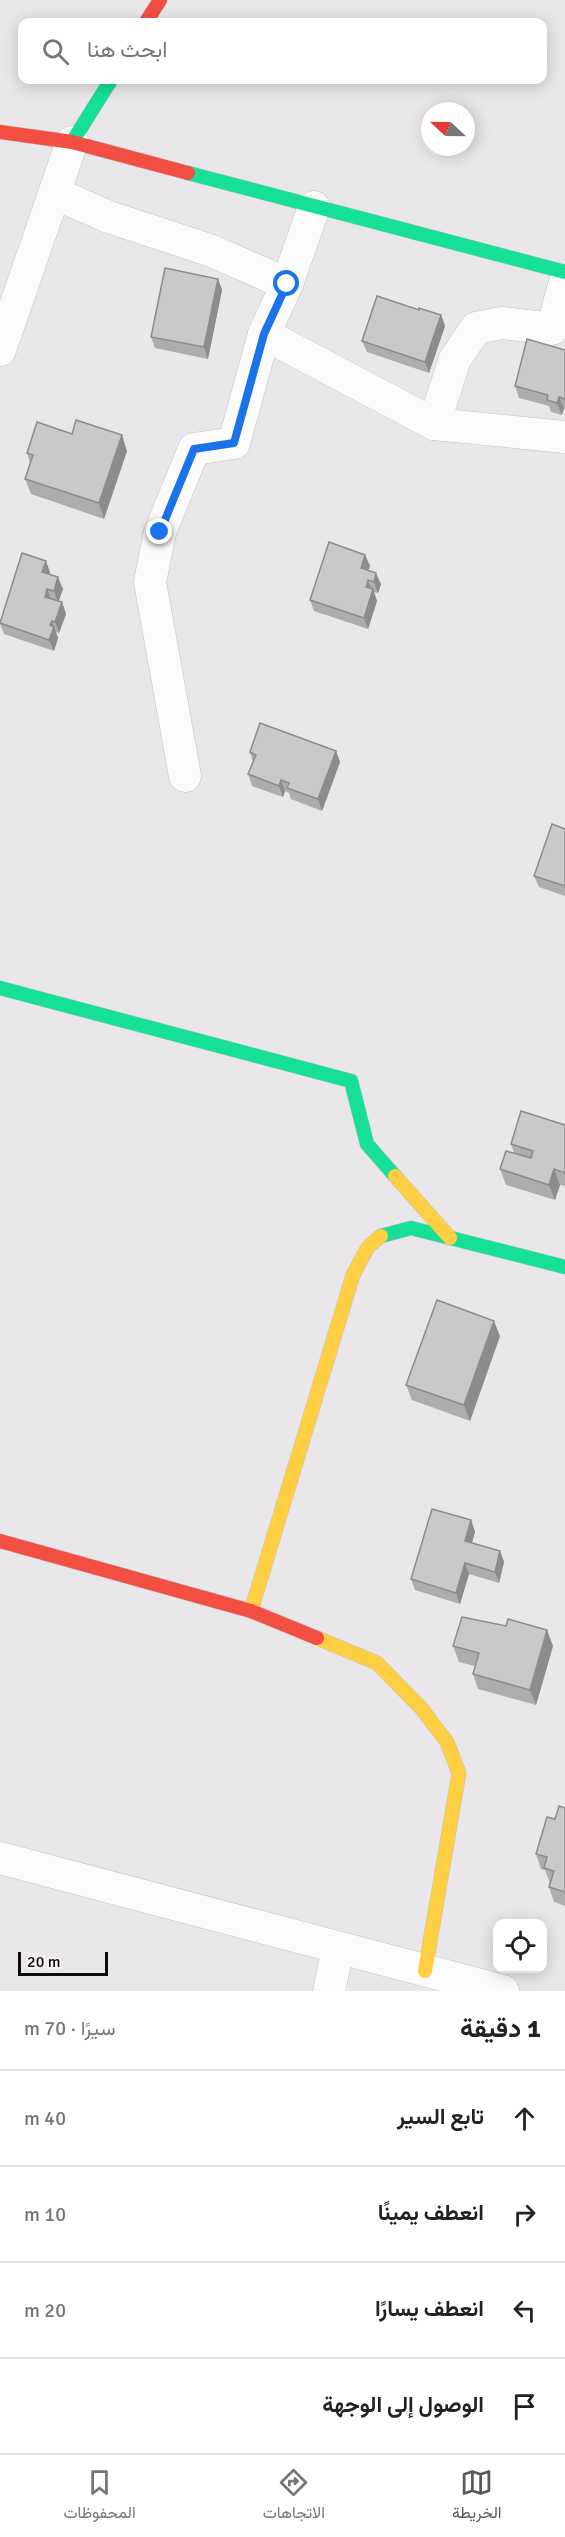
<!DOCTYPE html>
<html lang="ar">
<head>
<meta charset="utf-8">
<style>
	body { margin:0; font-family:Signika,Vazirmatn,sans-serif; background:#f2f2f2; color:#222; direction:rtl }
	.controls { position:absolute; right:18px; bottom:18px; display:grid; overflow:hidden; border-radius:12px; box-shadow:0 3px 15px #0003 }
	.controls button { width:54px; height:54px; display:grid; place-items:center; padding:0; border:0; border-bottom:2px solid #e0e0e0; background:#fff; color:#222; font:30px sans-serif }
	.compass { position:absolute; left:421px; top:102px; width:54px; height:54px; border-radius:50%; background:#fff; box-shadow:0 3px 15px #0003; rotate:292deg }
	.scale { position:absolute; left:18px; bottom:15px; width:90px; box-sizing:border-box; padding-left:6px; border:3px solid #0d0b0d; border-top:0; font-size:16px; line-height:21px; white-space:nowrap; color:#0d0b0d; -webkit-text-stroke:4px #f7f3f7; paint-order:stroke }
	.stop { position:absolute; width:18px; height:18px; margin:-14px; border:4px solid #1a73e8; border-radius:50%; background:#fff }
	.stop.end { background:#1a73e8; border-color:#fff; box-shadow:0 2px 6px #0008 }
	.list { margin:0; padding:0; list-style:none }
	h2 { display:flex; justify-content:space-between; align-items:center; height:78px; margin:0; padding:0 24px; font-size:26px }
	h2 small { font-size:20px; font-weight:400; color:#767676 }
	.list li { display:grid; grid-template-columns:39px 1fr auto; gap:18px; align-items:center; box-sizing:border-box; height:96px; padding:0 24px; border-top:2px solid #e0e0e0 }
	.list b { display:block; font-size:22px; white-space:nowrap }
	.list em { font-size:20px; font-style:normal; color:#767676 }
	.icon { flex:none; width:33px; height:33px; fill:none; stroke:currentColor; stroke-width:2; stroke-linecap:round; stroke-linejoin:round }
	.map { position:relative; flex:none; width:565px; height:1991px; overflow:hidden; direction:ltr }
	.search { position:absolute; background:#fff; box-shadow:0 3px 15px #0003; left:18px; right:18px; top:18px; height:66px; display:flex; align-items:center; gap:15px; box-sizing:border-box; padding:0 21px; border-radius:12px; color:#767676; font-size:22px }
	.sheet { height:462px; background:#fff }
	nav { display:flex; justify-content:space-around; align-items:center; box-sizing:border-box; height:84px; border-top:2px solid #e0e0e0; background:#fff; font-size:16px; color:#767676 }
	nav a { display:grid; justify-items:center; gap:3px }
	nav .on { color:#5a585a }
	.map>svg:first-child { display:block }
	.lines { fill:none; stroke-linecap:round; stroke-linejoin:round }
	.street-casing { stroke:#c5c3c5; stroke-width:33 }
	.fast-casing { stroke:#c5c3c5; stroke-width:15 }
	.slow-casing { stroke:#c5c3c5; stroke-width:15 }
	.jam-casing { stroke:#c5c3c5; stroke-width:15 }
	.street { stroke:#fcfbfc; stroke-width:32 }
	.fast { stroke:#16e098; stroke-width:14 }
	.slow { stroke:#ffcf43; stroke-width:14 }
	.jam { stroke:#f24e42; stroke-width:14 }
	.wall { fill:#aeacae }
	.shaded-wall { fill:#8d8c8d }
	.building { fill:#cac8ca; stroke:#8d8c8d; stroke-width:1.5 }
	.route { stroke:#1a73e8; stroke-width:8 }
</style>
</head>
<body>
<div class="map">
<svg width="565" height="1991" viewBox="0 0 565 1991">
	<rect width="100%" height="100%" fill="#e9e7e9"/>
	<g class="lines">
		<g class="street-casing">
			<g id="street">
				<path d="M56,194L109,217L212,251L287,284"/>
				<path d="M314,207L287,284L264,334L434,424"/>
				<path d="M565,282L552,329L502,323L476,328L455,359L434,424L565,437"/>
				<path d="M0,350L72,142"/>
				<path d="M185,776L150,582L160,532L194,449L234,443L264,334"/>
				<path d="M0,1858L503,1991"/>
				<path d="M329,1991L338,1949"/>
			</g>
		</g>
		<g class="fast-casing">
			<g id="fast">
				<path d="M72,142L111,80"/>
				<path d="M188,173L565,272"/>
				<path d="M0,988L351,1081L367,1144L395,1176"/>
				<path d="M381,1236L411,1228L565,1267"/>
			</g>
		</g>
		<g class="slow-casing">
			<g id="slow">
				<path d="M395,1176L450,1238"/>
				<path d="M251,1611L353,1275L368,1247L381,1236"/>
				<path d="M317,1638L377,1663L421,1708L447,1742L459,1773L425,1971"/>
			</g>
		</g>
		<g class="jam-casing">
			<g id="jam">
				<path d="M146,22L160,0"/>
				<path d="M0,132L72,142L188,173"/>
				<path d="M0,1541L251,1611L317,1638"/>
			</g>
		</g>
		<use href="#street" class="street"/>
		<use href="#fast" class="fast"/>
		<use href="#slow" class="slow"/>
		<use href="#jam" class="jam"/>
	</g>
	<g class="wall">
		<path d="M218,279L222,290L208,359L155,348L151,337Z"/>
		<path d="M419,310L441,315L445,326L429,373L367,352L362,341Z"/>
		<path d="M565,350V409L564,408L562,415L551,412L549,406L519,398L515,386Z"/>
		<path d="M72,434L127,451L104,519L31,494L25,479L30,463L27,453Z"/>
		<path d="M365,555L370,566L368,570L381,584L378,593L374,592L377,601L368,629L314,611L310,600Z"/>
		<path d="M50,572L49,574L63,589L58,601L62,602L66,614L59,633L56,632L58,638L54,651L4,634L0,624V622Z"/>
		<path d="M336,751L340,762L322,811L291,799L289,793L285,791L283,797L252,786L248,774L253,762L250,752Z"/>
		<path d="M565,829V896L539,887L534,876Z"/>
		<path d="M565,1125V1186L560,1185L555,1200L506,1185L500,1169L514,1153L511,1144Z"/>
		<path d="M500,1336L470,1421L412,1400L406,1385Z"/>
		<path d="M471,1520L475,1532L472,1543L500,1551L504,1562L499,1583L469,1574L460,1604L415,1590L411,1579Z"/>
		<path d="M453,1646H553L536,1705L478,1689L473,1674L475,1666L459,1662Z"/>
		<path d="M565,1808V1906L554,1902L549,1887L550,1883L545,1870L541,1869L536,1854L555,1819Z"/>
	</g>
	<g class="shaded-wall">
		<path d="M218,279L222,290L208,359L204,347Z"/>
		<path d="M441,315L445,326L429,373L425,362Z"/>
		<path d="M559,397L564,408L562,415L557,403Z"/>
		<path d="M122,435L127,451L104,519L99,503Z"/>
		<path d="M365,555L370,566L365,579L361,568Z"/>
		<path d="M46,561L50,572L46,583L42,572Z"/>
		<path d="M376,573L381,584L378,593L374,582Z"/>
		<path d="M58,577L63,589L58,603L54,591Z"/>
		<path d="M368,580L372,591L366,587Z"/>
		<path d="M47,589L51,600L45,597Z"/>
		<path d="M373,589L377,601L368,629L364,618Z"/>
		<path d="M62,602L66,614L59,633L55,622Z"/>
		<path d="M52,621L58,638L54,651L49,640L50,625Z"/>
		<path d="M336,751L340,762L322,811L318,799Z"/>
		<path d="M281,780L285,791L283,797L279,786Z"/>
		<path d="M554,1169L560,1185L555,1200L549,1185Z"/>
		<path d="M494,1321L500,1336L470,1421L464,1405Z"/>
		<path d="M471,1520L475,1532L469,1552L465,1541Z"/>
		<path d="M500,1551L504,1562L499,1583L495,1572Z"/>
		<path d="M465,1563L469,1574L460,1604L456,1593Z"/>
		<path d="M547,1630L553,1646L536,1705L530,1690Z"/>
	</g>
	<g class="building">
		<path d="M165,268L218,279L204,347L151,337Z"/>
		<path d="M377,296L419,310V308L441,315L425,362L362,341Z"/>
		<path d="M527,339L565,350V399L559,397L557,403L547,400L548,395L515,386Z"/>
		<path d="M76,420L122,435L99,503L25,479L33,455L27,453L37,422L72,434Z"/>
		<path d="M329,542L365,555L361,568L376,573L374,582L368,580L366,587L373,589L364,618L310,600Z"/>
		<path d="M22,553L46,561L42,572L58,577L54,591L47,589L45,597L62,602L55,622L52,621L50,625L54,627L49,640L0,623Z"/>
		<path d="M260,723L336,751L318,799L287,788L289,783L281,780L279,786L248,774L256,755L250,752Z"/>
		<path d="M552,824L565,829V886L534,876Z"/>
		<path d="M521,1111L565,1125V1173L554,1169L549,1185L500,1169L506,1151L531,1158L533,1151L511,1144Z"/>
		<path d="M437,1300L494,1321L464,1405L406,1385Z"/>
		<path d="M432,1509L471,1520L465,1541L500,1551L495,1572L465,1563L456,1593L411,1579Z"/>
		<path d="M462,1617L506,1626L508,1619L547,1630L530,1690L473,1674L479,1653L453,1646Z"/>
		<path d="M559,1806L565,1808V1892L549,1887L554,1871L544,1868L547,1857L536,1854L547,1817L555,1819Z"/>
	</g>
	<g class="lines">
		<path class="route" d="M160,532L194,449L234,443L264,334L287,284"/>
	</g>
</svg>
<div class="controls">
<button><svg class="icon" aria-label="locate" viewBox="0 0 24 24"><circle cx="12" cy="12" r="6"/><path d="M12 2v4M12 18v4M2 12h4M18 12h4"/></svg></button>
</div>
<svg class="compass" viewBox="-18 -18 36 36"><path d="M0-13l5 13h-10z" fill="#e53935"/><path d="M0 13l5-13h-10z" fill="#767676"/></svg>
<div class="scale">20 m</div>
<div class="stop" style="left:287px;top:284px"></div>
<div class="stop end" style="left:160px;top:532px"></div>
<div class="search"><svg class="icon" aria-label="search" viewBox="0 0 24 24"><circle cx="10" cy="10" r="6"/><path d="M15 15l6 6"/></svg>ابحث هنا</div>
</div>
<section class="sheet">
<h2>1 دقيقة<small>سيرًا · 70 m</small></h2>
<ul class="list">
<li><svg class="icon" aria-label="ahead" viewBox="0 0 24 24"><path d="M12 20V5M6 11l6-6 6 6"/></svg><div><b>تابع السير</b></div><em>40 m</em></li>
<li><svg class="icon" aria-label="right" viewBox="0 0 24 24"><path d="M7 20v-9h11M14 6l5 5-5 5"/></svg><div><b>انعطف يمينًا</b></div><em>10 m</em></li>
<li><svg class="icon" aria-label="left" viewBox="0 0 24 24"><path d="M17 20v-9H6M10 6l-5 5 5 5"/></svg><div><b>انعطف يسارًا</b></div><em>20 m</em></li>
<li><svg class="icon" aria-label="arrive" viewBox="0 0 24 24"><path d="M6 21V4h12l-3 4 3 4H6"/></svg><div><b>الوصول إلى الوجهة</b></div></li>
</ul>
</section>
<nav>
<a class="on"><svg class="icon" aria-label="map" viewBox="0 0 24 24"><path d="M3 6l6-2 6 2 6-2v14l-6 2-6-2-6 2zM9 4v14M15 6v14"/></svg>الخريطة</a>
<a><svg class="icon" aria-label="directions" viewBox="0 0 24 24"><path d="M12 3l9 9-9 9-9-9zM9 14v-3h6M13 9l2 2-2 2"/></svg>الاتجاهات</a>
<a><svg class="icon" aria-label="saved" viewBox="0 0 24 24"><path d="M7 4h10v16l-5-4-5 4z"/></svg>المحفوظات</a>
</nav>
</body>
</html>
